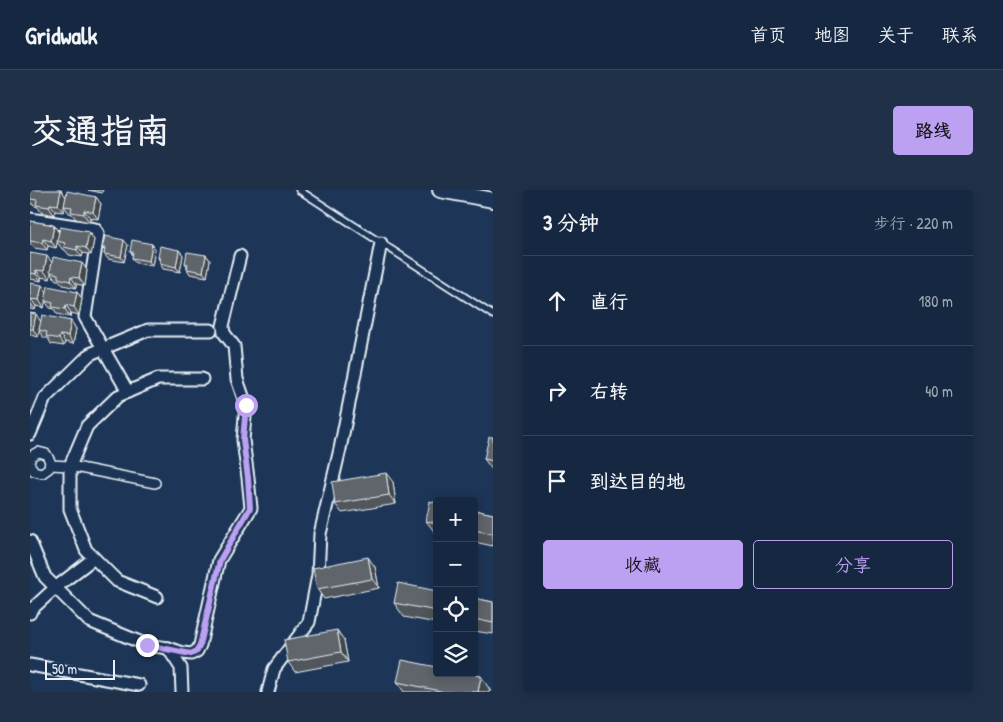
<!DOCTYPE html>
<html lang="zh">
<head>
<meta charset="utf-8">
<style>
	body { margin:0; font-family:"Patrick Hand","LXGW WenKai TC",sans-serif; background:#1f3048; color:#f1f3f6 }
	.controls { position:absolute; right:15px; bottom:15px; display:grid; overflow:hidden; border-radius:5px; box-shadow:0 2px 12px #0003 }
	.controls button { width:45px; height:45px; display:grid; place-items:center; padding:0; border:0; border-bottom:1px solid #35445a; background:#162841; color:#f1f3f6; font:25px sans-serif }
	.scale { position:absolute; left:15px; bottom:12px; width:70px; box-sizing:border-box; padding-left:5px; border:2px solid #e8f1f8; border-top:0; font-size:14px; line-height:18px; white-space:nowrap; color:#e8f1f8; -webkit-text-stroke:4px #1d3557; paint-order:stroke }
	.stop { position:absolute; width:15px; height:15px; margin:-11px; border:4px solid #bca0f2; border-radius:50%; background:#fff }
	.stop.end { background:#bca0f2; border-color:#fff; box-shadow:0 1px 5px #0008 }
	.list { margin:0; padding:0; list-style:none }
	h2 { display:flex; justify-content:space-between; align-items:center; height:65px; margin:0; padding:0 20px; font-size:21px }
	h2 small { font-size:16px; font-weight:400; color:#9ea6b1 }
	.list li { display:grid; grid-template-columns:32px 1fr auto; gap:15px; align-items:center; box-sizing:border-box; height:90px; padding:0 20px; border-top:1px solid #35445a }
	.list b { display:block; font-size:19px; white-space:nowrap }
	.list em { font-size:16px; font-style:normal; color:#9ea6b1 }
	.actions { display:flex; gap:10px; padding:15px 20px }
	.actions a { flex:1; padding:11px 0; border:1px solid #bca0f2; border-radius:5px; text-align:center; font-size:18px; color:#bca0f2 }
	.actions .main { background:#bca0f2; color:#111 }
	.icon { flex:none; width:28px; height:28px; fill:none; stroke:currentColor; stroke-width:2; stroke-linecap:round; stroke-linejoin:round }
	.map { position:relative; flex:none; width:463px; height:502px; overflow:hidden; border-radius:5px }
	header { display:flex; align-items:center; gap:30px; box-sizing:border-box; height:70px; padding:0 25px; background:#162841; border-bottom:1px solid #35445a }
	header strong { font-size:24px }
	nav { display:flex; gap:28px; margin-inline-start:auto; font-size:18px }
	.intro { display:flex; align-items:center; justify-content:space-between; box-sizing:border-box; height:120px; padding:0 30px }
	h1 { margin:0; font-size:35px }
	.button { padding:12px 22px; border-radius:5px; background:#bca0f2; color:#111; font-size:18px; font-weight:700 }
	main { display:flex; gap:30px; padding:0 30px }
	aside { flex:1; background:#162841; border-radius:5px; box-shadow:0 2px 12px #0003 }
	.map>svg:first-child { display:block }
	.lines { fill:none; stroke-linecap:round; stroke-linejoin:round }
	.service-casing { stroke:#e8f1f8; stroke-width:9 }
	.pedestrian-casing { stroke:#e8f1f8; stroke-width:12 }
	.minor-casing { stroke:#e8f1f8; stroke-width:15 }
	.tertiary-casing { stroke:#e8f1f8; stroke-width:18 }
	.service { stroke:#1d3557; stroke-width:5.5 }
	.pedestrian { stroke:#1d3557; stroke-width:9 }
	.minor { stroke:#1d3557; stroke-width:11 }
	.tertiary { stroke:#1d3557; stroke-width:14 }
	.wall { fill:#51575b; stroke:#e8f1f8 }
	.shaded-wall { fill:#42474a; stroke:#e8f1f8 }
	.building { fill:#5e656a; stroke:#e8f1f8 }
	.route { stroke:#bca0f2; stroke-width:6 }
</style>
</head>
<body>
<header>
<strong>Gridwalk</strong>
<nav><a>首页</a><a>地图</a><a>关于</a><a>联系</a></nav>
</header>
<div class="intro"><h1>交通指南</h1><a class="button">路线</a></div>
<main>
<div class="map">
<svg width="463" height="502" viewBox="0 0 463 502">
	<rect width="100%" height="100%" fill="#1d3557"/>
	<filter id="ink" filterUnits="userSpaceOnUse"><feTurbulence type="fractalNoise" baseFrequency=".02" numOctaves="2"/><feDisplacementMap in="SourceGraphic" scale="10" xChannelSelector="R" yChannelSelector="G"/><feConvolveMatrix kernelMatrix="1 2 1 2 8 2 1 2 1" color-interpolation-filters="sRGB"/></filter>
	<g filter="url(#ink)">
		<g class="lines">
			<g class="service-casing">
				<path id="service" d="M269,0L463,125"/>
			</g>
			<g class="pedestrian-casing">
				<g id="pedestrian">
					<path d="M0,270L1,266L8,262L16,264L20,271L19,278L12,283L4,281L0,275"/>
					<path d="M20,275L40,276L125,293"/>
				</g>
			</g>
			<g class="minor-casing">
				<g id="minor">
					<path d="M0,29L65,39L68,43L55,127L98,202"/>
					<path d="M0,244L15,208L60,164L118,140H181"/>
					<path d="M0,351L15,387L59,431L117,455L138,458L153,463L161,464L167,461L170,455L189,370L221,318L218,288L213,250L216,215L207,189L204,156L194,143L193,136L210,66"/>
					<path d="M127,407L87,391L56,360L40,319V276L57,236L88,206L128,189H172"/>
					<path d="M0,423L1,420L25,398L64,368"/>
					<path d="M138,458L151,478L152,502"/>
					<path d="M0,475L109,495"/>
					<path d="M238,502L244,479L279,432L288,385L290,344L310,259L351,53"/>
				</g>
			</g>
			<g class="tertiary-casing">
				<path id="tertiary" d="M410,0L463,10"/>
			</g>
			<use href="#service" class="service"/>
			<use href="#pedestrian" class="pedestrian"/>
			<use href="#minor" class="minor"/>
			<use href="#tertiary" class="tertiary"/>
		</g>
		<g class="wall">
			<path d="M31,0L36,7H66L71,14L68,29L60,28L59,32L46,29L42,24L39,23L34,16L33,22L25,21L24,25L11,22L8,17L4,16L0,11V3Z"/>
			<path d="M58,0H73L72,3Z"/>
			<path d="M0,31L24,35L28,42H59L64,50L61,65L53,63L52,67L39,65L35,60L32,59L27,52L26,58L18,56L17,60L4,58L0,53Z"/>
			<path d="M122,54L125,59L122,76L106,73L102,68L103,65L100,62Z"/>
			<path d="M98,55L94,72L78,69L74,64L75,61L72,58Z"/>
			<path d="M149,60L153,65L150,82L133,79L130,73V71L128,68Z"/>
			<path d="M0,63L22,73L57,80L55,96L46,94V98L33,95L29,90H26L21,83L20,89L11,87V91L0,89Z"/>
			<path d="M176,65L180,70L177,87L160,84L157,79V77L155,73Z"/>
			<path d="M0,93L17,102H47L52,109L49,125L41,123L40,127L27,124L24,119L20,118L15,111L14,118L6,116L5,120L0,119Z"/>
			<path d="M0,123L11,131H41L46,139L43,154L35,152L34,156L21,154L18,148H14L9,141L8,147L0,145Z"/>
			<path d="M463,247V281L454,269Z"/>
			<path d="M363,292L366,314L312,323L305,314Z"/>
			<path d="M407,313V345L396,331Z"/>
			<path d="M444,320L463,324V356L444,352Z"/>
			<path d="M345,377L349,398L294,409L287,399Z"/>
			<path d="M407,401V433L374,427L364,413Z"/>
			<path d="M444,408L463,412V444L444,441Z"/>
			<path d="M314,450L318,472L265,482L258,472Z"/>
			<path d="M367,492L460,500V502H374Z"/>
		</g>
		<g class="shaded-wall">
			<path d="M31,0L36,7L33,22L28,15Z"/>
			<path d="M66,7L71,14L68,29L63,22Z"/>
			<path d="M20,14L25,21L24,25L19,17Z"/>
			<path d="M54,20L60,28L59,32L54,24Z"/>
			<path d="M24,35L29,43L26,58L21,51Z"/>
			<path d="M59,42L64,50L61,65L56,58Z"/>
			<path d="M13,49L18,56L17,60L12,53Z"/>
			<path d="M94,50L98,55L94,72L91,67Z"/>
			<path d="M122,54L125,59L122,76L119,71Z"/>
			<path d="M47,56L53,63L52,67L47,60Z"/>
			<path d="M149,60L153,65L150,82L146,77Z"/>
			<path d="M176,65L180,70L177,87L173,82Z"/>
			<path d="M17,66L23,74L20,89L14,81Z"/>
			<path d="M52,73L57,80L55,96L49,88Z"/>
			<path d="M6,80L11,87V91L6,84Z"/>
			<path d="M41,87L46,94V98L40,91Z"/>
			<path d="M12,95L17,102L14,118L9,110Z"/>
			<path d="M47,102L52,109L49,125L44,117Z"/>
			<path d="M1,109L6,116L5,120L0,112Z"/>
			<path d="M36,115L41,123L40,127L35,119Z"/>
			<path d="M6,124L11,132L8,147L3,139Z"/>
			<path d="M41,131L46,139L43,154L38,146Z"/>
			<path d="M30,145L35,152L34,156L29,149Z"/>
			<path d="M356,283L363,292L366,314L359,305Z"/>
			<path d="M338,367L345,377L349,398L342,389Z"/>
			<path d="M307,440L314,450L318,472L311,462Z"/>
			<path d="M451,486L460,500V502H448Z"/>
		</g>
		<g class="building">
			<path d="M1,0H31L28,15L20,14L19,17L6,15L7,10L0,9Z"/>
			<path d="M37,1L66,7L63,22L54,20V24L41,22L42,17L34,16Z"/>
			<path d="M0,31L24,35L21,51L13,49L12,53L0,51Z"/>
			<path d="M30,37L59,42L56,58L47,56V60L34,57L35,53L27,51Z"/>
			<path d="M75,46L94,50L91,67L74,64L75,58H72Z"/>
			<path d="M102,50L122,54L119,71L102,68L103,62H100Z"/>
			<path d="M130,56L149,60L146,77L130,73V68H128Z"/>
			<path d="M157,62L176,65L173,82L157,79L158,74L155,73Z"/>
			<path d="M0,63L17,66L14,81L6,80V84L0,83Z"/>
			<path d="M23,67L52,73L49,88L41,87L40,91L28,88V84L20,82Z"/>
			<path d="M0,93L12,95L9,110L1,109L0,112Z"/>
			<path d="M18,96L47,102L44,117L36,115L35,119L22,117L23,113L15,111Z"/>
			<path d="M0,123L6,124L3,139H0Z"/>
			<path d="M12,125L41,131L38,146L30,145L29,149L16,146L17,142L9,140Z"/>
			<path d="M459,247H463V271L454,269Z"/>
			<path d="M356,283L359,305L305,314L302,292Z"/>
			<path d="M400,311L407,313V333L396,331Z"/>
			<path d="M444,320L463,324V344L444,340Z"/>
			<path d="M338,367L342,389L287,399L283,378Z"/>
			<path d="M368,393L407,401V421L364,413Z"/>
			<path d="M444,408L463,412V433L444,429Z"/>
			<path d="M307,440L311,462L258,472L254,450Z"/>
			<path d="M372,470L407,477V483H436L451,486L448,502H415L367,492Z"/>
		</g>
	</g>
	<g class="lines" filter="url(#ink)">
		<path class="route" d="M117,455L161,464L167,461L170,455L190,370L220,318L218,288L213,250L216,215"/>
	</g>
</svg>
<div class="controls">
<button>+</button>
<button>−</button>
<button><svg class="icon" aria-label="locate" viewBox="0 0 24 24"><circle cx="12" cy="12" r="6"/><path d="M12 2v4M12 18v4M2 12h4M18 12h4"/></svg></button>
<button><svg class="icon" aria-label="layers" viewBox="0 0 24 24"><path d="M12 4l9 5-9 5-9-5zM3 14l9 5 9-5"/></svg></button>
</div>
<div class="scale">50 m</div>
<div class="stop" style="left:216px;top:215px"></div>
<div class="stop end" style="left:117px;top:455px"></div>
</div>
<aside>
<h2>3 分钟<small>步行 · 220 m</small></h2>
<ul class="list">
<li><svg class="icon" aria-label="ahead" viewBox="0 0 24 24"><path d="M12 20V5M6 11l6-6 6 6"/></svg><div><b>直行</b></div><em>180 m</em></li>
<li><svg class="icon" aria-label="right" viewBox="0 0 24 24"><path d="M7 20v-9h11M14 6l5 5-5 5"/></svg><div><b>右转</b></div><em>40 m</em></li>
<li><svg class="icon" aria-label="arrive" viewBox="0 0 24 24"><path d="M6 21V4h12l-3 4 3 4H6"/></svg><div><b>到达目的地</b></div></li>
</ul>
<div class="actions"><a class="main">收藏</a><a>分享</a></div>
</aside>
</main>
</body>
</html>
